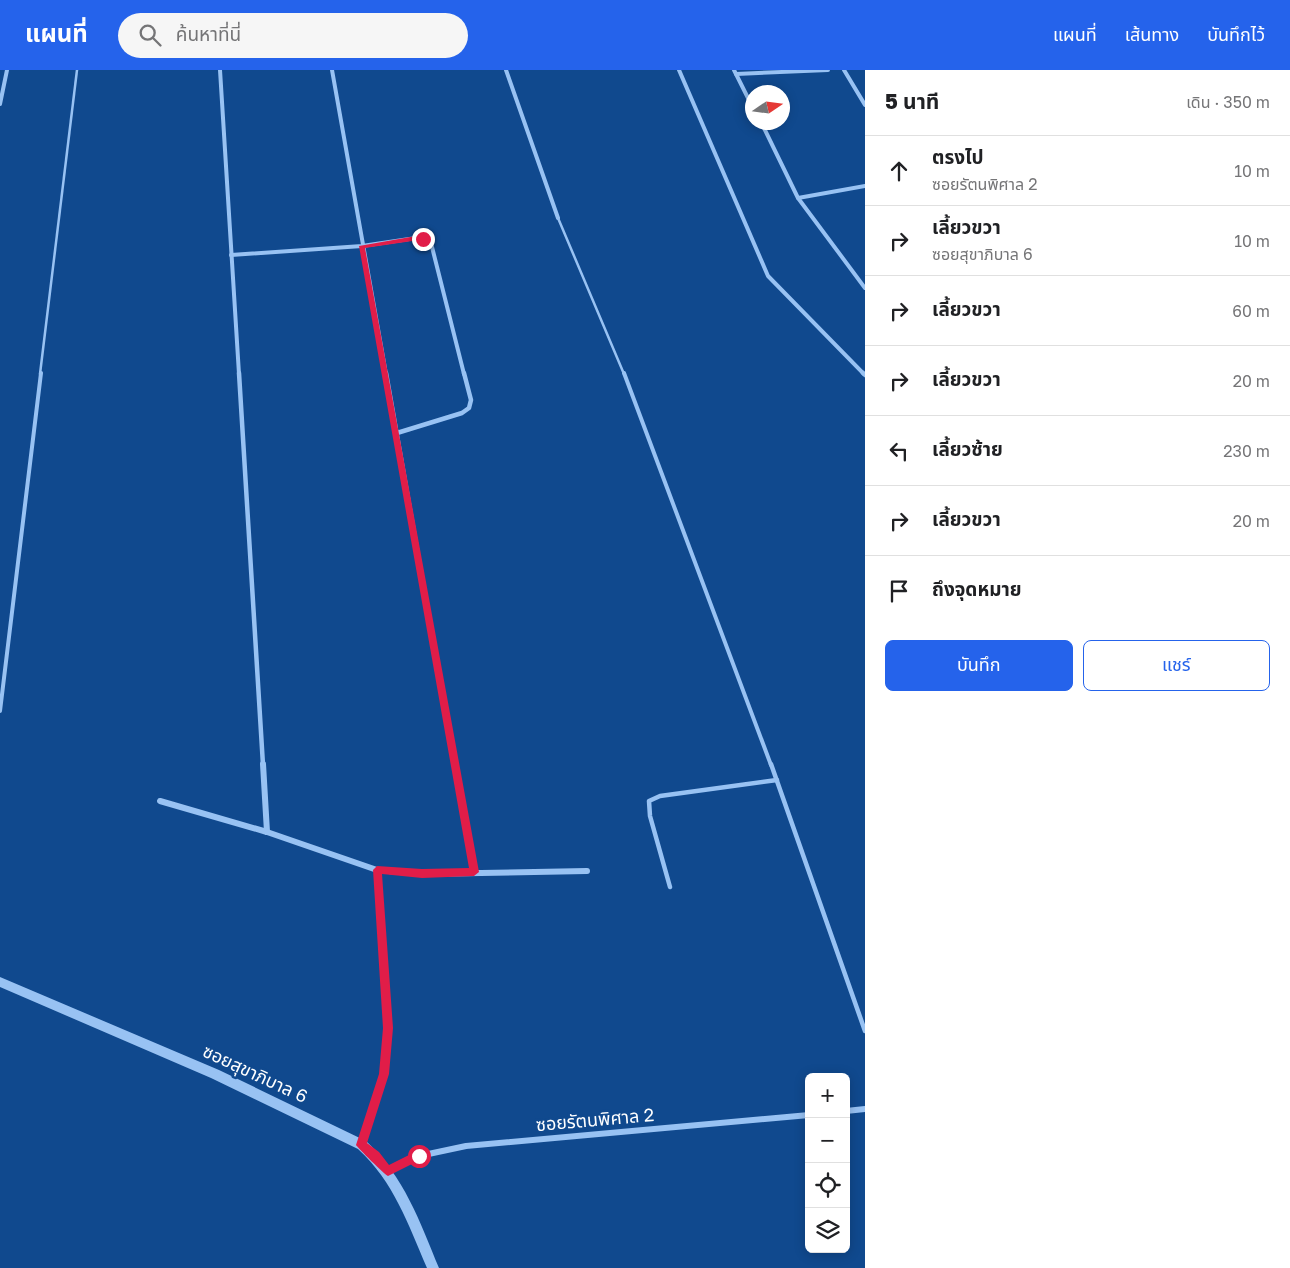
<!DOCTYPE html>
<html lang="th">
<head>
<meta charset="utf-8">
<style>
	body { margin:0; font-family:"Golos Text","Noto Sans Thai",sans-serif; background:#f6f6f6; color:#202124 }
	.controls { position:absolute; right:15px; bottom:15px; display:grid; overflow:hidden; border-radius:8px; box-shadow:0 2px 12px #0003 }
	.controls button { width:45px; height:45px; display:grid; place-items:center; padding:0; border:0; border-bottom:1px solid #e0e0e0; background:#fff; color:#202124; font:25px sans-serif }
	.compass { position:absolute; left:745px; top:15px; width:45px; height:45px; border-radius:50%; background:#fff; box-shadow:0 2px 12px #0003; rotate:77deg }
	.stop { position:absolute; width:15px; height:15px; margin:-11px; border:4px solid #e11d48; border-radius:50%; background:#fff }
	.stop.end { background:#e11d48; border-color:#fff; box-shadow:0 1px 5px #0008 }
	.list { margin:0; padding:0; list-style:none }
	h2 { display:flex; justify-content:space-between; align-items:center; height:65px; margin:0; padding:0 20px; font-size:21px }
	h2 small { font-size:16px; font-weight:400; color:#757577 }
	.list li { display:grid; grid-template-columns:32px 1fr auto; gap:15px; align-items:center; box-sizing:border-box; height:70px; padding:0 20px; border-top:1px solid #e0e0e0 }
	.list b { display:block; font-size:19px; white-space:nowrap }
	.list p { margin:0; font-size:16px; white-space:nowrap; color:#757577 }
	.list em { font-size:16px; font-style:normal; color:#757577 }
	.actions { display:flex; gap:10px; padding:15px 20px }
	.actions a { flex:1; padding:11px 0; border:1px solid #2563eb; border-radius:8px; text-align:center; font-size:18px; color:#2563eb }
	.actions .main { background:#2563eb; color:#fff }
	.icon { flex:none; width:28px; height:28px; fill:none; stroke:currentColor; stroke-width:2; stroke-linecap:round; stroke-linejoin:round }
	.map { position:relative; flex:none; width:865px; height:1198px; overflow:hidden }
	header { display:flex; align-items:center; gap:30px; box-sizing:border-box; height:70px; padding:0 25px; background:#2563eb; color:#fff }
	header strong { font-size:24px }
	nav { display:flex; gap:28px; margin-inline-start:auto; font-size:18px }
	.search { width:350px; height:45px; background:#f6f6f6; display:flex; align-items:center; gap:12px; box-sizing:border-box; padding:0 18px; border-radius:28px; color:#757577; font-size:19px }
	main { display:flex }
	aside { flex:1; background:#fff }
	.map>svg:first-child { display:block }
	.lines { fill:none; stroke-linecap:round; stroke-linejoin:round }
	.service-far2 { stroke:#98c2f3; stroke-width:2.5 }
	.service-far1 { stroke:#98c2f3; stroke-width:4 }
	.service { stroke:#98c2f3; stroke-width:4.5 }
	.minor-far2 { stroke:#98c2f3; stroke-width:4 }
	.minor-far1 { stroke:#98c2f3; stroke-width:4.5 }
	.minor { stroke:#98c2f3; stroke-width:6 }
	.tertiary { fill:#98c2f3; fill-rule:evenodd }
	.route { fill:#e11d48 }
	.labels { text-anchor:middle; stroke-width:5; stroke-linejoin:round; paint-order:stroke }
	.near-street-label { font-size:18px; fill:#fff; stroke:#10498e }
</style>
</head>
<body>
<header>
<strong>แผนที่</strong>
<div class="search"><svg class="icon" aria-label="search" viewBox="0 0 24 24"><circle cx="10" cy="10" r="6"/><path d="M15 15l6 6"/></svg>ค้นหาที่นี่</div>
<nav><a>แผนที่</a><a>เส้นทาง</a><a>บันทึกไว้</a></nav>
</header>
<main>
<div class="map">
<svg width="865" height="1198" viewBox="0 0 865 1198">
	<rect width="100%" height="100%" fill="#10498e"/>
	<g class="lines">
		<g class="service-far2">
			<path d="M558,148L624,304"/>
			<path d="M40,304L77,0"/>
		</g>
		<g class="service-far1">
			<path d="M624,303L771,695"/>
			<path d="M0,641L41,303"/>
		</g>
		<g class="service">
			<path d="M771,694L865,961"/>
			<path d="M670,817L650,746L649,731L660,726L777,710"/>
		</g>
		<g class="minor-far2">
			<path d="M220,0L239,304"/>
			<path d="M332,0L386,304"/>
			<path d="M506,0L558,148"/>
			<path d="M679,0L768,206L864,304"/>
			<path d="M734,0L752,36"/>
			<path d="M844,0L865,35"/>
			<path d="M736,4L828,0"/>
			<path d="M0,34L7,0"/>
			<path d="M761,52L798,128L865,218"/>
			<path d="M798,128L865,116"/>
			<path d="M231,185L362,176L416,168L431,173L464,304"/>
		</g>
		<g class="minor-far1">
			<path d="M239,303L263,695"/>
			<path d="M386,303L455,695"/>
			<path d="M863,303L865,305"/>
			<path d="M397,363L462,343L469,338L471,330L464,303"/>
		</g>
		<g class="minor">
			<path d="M263,694L267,762"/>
			<path d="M455,694L474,802"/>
			<path d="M160,731L267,762L377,800L423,804L587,801"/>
			<path d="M846,1041L865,1039"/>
			<path d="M362,1075L384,1004L388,959L377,800"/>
			<path d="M387,1101L419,1086L466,1076L809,1045"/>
		</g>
		<path class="tertiary" d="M0,907L219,1000L366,1071C404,1106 420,1152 439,1198H427C408,1154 394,1112 358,1079L211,1008L0,917Z"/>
	</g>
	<path class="route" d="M416,166L426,169L365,178L479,802L474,806L422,808L382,804L393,958L389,1004L367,1073L379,1082L389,1095L419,1080L422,1082L424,1086L422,1089L388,1106C385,1105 357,1077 356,1075L379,1004L383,958L373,800L377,796L422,799L469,798L359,176Z"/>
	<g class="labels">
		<g class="near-street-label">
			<text transform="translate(255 1004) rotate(25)" y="6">ซอยสุขาภิบาล 6</text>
			<text transform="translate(595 1050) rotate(-5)" y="6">ซอยรัตนพิศาล 2</text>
		</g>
	</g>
</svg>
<div class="controls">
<button>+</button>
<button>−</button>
<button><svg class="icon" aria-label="locate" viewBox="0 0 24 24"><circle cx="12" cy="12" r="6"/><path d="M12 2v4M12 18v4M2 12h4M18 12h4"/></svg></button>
<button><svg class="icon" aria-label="layers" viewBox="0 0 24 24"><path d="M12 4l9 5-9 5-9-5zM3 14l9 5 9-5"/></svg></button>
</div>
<svg class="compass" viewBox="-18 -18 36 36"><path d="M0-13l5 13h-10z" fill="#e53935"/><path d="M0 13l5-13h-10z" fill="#757577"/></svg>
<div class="stop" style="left:419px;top:1086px"></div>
<div class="stop end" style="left:423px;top:169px"></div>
</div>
<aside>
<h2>5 นาที<small>เดิน · 350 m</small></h2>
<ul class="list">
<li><svg class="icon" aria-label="ahead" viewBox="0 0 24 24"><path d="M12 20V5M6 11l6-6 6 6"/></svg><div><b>ตรงไป</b><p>ซอยรัตนพิศาล 2</p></div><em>10 m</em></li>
<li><svg class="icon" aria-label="right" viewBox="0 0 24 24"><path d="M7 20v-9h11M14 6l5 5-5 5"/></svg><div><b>เลี้ยวขวา</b><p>ซอยสุขาภิบาล 6</p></div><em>10 m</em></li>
<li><svg class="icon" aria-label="right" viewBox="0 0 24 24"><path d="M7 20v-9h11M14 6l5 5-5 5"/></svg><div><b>เลี้ยวขวา</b></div><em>60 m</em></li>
<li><svg class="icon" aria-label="right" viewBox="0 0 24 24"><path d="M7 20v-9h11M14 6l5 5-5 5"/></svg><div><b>เลี้ยวขวา</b></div><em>20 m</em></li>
<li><svg class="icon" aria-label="left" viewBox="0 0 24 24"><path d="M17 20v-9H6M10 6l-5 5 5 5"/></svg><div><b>เลี้ยวซ้าย</b></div><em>230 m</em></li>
<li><svg class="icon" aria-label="right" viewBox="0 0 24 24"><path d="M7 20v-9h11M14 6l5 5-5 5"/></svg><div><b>เลี้ยวขวา</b></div><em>20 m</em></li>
<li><svg class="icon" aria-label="arrive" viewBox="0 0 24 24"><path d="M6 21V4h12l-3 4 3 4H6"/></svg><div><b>ถึงจุดหมาย</b></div></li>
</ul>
<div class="actions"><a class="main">บันทึก</a><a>แชร์</a></div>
</aside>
</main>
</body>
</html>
